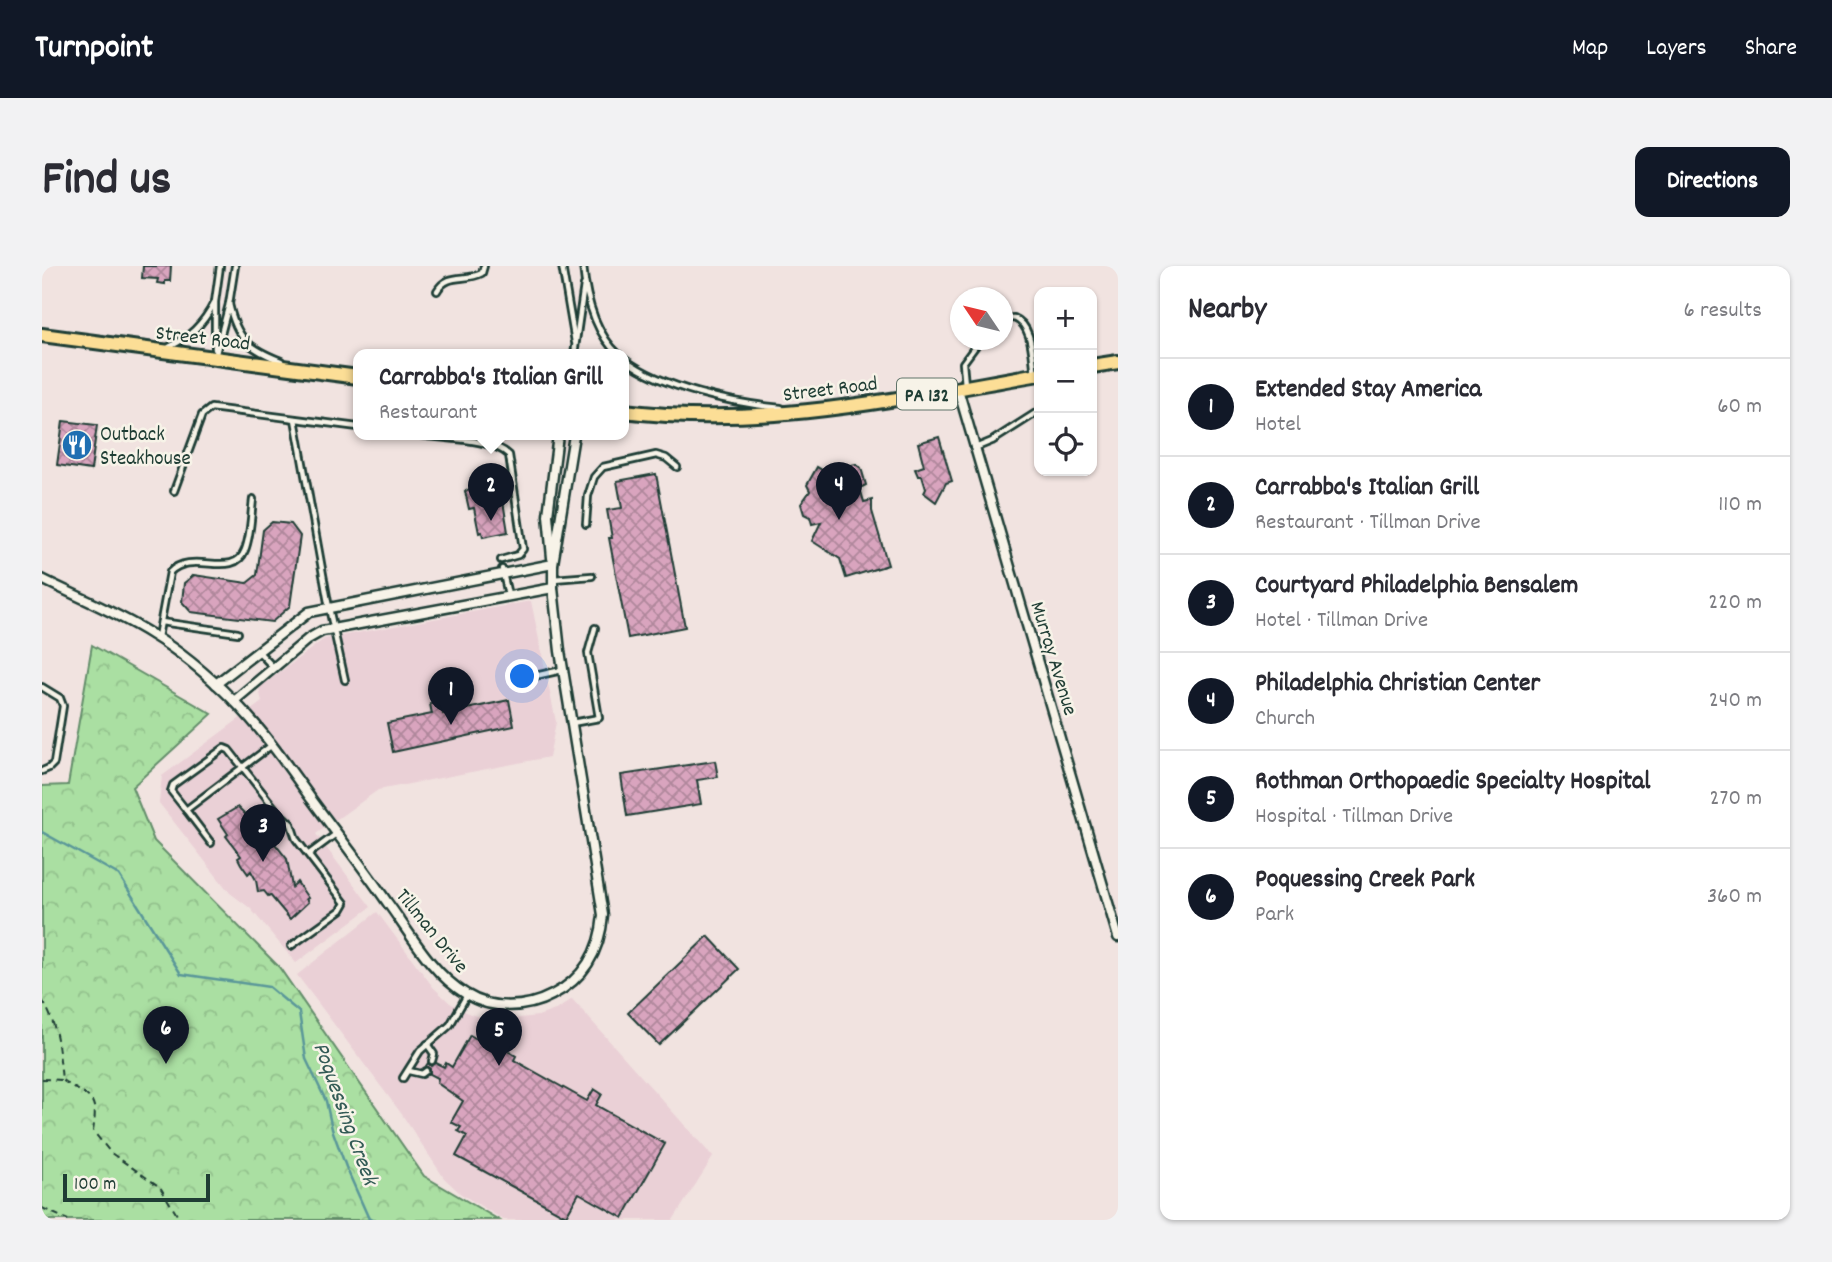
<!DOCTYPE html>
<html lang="en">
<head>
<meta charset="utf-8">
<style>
	body { margin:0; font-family:Dekko,sans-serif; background:#f2f2f3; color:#2b2b33 }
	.controls { position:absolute; right:21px; top:21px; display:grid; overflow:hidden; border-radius:14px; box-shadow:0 2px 5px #0004 }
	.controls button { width:63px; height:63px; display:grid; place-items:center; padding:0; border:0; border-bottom:2px solid #e1e1e2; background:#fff; color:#2b2b33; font:35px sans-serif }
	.compass { position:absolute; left:908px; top:21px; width:63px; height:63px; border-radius:50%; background:#fff; box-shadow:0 2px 5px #0004; rotate:305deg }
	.scale { position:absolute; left:21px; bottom:18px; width:147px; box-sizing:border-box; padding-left:7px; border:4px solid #1f3d34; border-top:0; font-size:19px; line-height:24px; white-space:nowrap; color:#1f3d34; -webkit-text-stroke:5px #f7f3e8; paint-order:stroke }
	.you { position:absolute; left:481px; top:411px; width:24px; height:24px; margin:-18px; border:5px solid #fff; border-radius:50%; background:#1a73e8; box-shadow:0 0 0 10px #1a73e833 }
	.badge { display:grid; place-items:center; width:46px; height:46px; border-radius:50%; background:#111827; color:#fff; font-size:23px; font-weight:700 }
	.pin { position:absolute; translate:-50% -58px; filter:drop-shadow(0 2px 4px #0008) }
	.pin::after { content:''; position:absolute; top:37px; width:24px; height:21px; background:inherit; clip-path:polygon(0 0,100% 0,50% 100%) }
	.popup { position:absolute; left:311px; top:83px; width:276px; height:91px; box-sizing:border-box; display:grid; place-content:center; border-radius:14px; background:#fff; filter:drop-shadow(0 2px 5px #0005); font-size:23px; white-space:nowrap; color:#7c7c81 }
	.popup b { font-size:26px; color:#2b2b33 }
	.popup::after { content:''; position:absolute; left:50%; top:100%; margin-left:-14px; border:14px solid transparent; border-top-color:#fff }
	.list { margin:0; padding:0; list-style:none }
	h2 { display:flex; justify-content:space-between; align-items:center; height:91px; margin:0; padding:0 28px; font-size:30px }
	h2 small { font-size:23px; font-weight:400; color:#7c7c81 }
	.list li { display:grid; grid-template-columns:46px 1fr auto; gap:21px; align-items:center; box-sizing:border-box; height:98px; padding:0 28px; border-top:2px solid #e1e1e2 }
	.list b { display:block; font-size:26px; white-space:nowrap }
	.list p { margin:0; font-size:23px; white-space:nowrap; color:#7c7c81 }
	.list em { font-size:23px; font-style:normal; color:#7c7c81 }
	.icon { flex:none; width:38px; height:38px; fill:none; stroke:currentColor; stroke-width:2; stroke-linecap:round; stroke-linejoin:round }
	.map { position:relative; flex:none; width:1076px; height:954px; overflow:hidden; border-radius:14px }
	header { display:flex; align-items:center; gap:42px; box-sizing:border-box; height:98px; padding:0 35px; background:#111827; color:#fff }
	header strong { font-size:33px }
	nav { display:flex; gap:38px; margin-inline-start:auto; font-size:24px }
	.intro { display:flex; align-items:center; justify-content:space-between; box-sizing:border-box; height:168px; padding:0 42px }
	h1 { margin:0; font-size:49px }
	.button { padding:18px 32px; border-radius:14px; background:#111827; color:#fff; font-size:24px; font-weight:700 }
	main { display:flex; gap:42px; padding:0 42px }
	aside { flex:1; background:#fff; border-radius:14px; box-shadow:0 2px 5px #0004 }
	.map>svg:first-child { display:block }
	.built { fill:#ead0d6 }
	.forest { fill:url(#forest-crowns); stroke:#648e6b; stroke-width:2 }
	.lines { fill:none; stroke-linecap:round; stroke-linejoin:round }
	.stream { stroke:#5a9799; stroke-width:2.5 }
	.building { fill:url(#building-cross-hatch); stroke:#1f3d34; stroke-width:2 }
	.lane-casing { stroke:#1f3d34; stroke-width:10 }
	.street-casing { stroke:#1f3d34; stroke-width:13 }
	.primary-casing { stroke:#1f3d34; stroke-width:18 }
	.path { stroke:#1f3d34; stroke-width:2; stroke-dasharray:7 5; stroke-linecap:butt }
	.lane { stroke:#f7f3e8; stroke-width:4.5 }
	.street { stroke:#f7f3e8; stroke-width:8 }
	.primary { stroke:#fcde96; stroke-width:12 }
	.labels { text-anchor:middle; stroke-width:5; stroke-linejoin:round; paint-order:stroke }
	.shield { fill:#f7f3e8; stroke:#60746a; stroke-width:2 }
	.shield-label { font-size:19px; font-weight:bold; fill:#1f3d34 }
	.street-label { font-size:21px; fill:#1f3d34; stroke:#f7f3e8 }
	.poi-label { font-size:21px; fill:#1f3d34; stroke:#f7f3e8; text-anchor:start }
	.water-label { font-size:23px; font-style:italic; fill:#335b56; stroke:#f7f3e8 }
</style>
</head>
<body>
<header>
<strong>Turnpoint</strong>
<nav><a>Map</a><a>Layers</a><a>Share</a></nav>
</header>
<div class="intro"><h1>Find us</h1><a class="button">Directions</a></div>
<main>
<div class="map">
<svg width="1076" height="954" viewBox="0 0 1076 954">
	<defs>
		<pattern id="forest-crowns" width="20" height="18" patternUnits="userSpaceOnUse" patternTransform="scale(1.75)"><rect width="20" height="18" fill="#aadfa2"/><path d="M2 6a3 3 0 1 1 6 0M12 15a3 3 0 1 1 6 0" fill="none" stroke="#92c08c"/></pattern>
		<pattern id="building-cross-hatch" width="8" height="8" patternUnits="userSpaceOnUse" patternTransform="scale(1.75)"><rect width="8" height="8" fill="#d9a4be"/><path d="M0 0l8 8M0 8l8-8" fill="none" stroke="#af879b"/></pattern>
	</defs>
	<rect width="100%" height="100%" fill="#f1e3e0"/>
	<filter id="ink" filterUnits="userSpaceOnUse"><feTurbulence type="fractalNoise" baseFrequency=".0143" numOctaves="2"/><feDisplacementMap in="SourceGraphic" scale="14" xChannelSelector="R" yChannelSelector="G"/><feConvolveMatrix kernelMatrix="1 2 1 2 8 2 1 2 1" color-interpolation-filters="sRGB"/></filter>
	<g filter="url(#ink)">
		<g class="built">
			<path d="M489,335L514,456L507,491L336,524L274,568L329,641L254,697L208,642L188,627L117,537L120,510L220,436L217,422L282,373Z"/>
			<path d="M335,646L391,721L408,737L428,748L439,751L469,753L496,750L516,743L530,733L671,891L631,954H462L419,928L402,912L359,847L255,709Z"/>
		</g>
		<path class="forest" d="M50,379L170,448L90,521L112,575L237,701L382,910L457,954H0V520L26,519Z"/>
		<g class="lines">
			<path class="stream" d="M0,566L77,609L139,708L227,721L257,746L264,793L284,835L290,863L304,901L327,953L330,954"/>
		</g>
		<g class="building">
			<path d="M101,0H129L128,15H123V18L115,17L116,13L100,12Z"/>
			<path d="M21,155L55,159L49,204L15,199Z"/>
			<path d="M897,171L910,215L904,217L894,236L882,227L884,223L880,210H876L873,203L882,200L876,177Z"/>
			<path d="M813,198L819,202L824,219L818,222L822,236L830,234V245L846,299L804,312L798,293L770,275L779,256L770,258L768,251L762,248L759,238L768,225L765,219L775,201L790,210L799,202Z"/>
			<path d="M614,208L643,361L586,372L567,272H570L565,244L580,242L575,215Z"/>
			<path d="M445,220L446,226L459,223L466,266L441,271L440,266L437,267L432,242L427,243L423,225Z"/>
			<path d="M230,256L249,258L258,270L248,340L230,356L149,346L140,336L142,317L152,309L205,317L215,309L221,264Z"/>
			<path d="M467,434L472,460L351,486L345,457L390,448L388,438L398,436L401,448Z"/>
			<path d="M673,495L676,511L655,514L659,538L585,550L579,509Z"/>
			<path d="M196,541L213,558L222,555L226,569L245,593L250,621L255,616L266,632L264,633L266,636L248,653L228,629L226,630L222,625L216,626L214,614L209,605L206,608L199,598L196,592L199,590L184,570L186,568L176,553Z"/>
			<path d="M666,670L697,703L617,779L586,747Z"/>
			<path d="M428,769L459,787L462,783L474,790L472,794L545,835L552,823L560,828L554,839L623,878L581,952L537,927L524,950L414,890L425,870L416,865L419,861L409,856L421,835L395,817L396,812L388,808V803L384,800L386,797L389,800L394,797L402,801L404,797L410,801Z"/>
		</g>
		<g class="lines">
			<g class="lane-casing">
				<g id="lane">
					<path d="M520,0L533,76"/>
					<path d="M541,0C544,32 552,66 577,89"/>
					<path d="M395,25C406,6 424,16 440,7L442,0"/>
					<path d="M187,38C195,73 206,82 239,95"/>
					<path d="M960,53L972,52C991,59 990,90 993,108"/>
					<path d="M127,81C147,72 162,57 172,37"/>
					<path d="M173,83V36L178,0"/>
					<path d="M532,89L542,19"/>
					<path d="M173,91L187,38L193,0"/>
					<path d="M582,93C622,123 690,137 739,142"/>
					<path d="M923,119L921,97L938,74"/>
					<path d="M253,153L287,342L303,414"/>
					<path d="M378,169C402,173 450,172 467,189L481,283L476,289L459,294"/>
					<path d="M933,182L950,175L997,145"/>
					<path d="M132,225L160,149L169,142L316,161"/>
					<path d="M544,258L546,230L552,211L561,201L614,189L624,192L635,201"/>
					<path d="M460,303L466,329"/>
					<path d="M511,313L550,310"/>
					<path d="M119,356L196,367"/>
					<path d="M116,371L128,306C150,283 192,314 203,284C209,269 209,249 211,233"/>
					<path d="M216,385L231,401"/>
					<path d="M484,412L520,404"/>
					<path d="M0,421L18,432L21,440L12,497L7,502L0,505"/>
					<path d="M530,457L557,452L546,387L553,362"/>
					<path d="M230,479L144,544L129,525L131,519L182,482L187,484L235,545L249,558L254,573L303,637L299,644L249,680"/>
					<path d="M144,544L169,577"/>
					<path d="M267,588L294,568"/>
					<path d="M385,778L392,788L390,795"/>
					<path d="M367,805L380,808L384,805"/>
					<path d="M361,812L378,785L408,759L425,729"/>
				</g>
			</g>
			<g class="street-casing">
				<g id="street">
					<path d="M916,123L1076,671"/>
					<path d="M510,292L506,249L516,169"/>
					<path d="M0,313C36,331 74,346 109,368C139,386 166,409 191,434C221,464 245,499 270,534C295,568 321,601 345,636C368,667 390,708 424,728C449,744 484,743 510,729C542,713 558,685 561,649L518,385L511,322V298L532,169"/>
					<path d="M174,418L267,346L511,298"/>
					<path d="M192,435L266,373L280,365L511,322"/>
				</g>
			</g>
			<g class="primary-casing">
				<g id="primary">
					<path d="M0,69L316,111"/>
					<path d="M1050,100L1076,96"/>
					<path d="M582,145C723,163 859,132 997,108"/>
				</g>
			</g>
			<g class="path">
				<path d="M0,734C16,758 17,786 20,814C48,833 57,828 51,865L69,887L118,921L138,954"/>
				<path d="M0,813L20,814"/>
				<path d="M0,942L26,954"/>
			</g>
			<use href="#lane" class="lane"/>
			<use href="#street" class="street"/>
			<use href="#primary" class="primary"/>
		</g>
	</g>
	<defs>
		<g id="restaurant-disc" transform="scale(1.575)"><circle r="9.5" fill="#1f6fb2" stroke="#f7f3e8"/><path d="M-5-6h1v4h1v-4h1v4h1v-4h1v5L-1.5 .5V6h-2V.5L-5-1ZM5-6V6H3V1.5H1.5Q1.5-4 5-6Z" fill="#fff"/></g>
	</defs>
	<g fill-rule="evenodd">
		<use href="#restaurant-disc" x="35" y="179"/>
	</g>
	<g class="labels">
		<rect class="shield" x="855" y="112.5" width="60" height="31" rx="5"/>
		<g class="shield-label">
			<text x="885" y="135">PA 132</text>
		</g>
		<g class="street-label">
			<text transform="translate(161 71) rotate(7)" y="7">Street Road</text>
			<text transform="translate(788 122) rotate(-7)" y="7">Street Road</text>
			<text transform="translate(1013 392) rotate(73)" y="7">Murray Avenue</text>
			<text transform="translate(391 664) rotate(51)" y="7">Tillman Drive</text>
		</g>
		<g class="poi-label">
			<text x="58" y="174">Outback<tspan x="58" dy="24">Steakhouse</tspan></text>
		</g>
		<g class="water-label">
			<text transform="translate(305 847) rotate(70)" y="8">Poquessing Creek</text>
		</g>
	</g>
</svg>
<div class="controls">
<button>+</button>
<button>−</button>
<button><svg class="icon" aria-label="locate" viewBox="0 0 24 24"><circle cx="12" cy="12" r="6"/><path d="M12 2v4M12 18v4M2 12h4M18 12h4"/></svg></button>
</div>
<svg class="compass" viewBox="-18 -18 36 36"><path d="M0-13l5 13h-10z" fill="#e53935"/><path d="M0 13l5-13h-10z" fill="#7c7c81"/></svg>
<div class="scale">100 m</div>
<div class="you"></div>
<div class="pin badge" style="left:409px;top:459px">1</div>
<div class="pin badge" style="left:449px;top:255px">2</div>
<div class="popup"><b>Carrabba's Italian Grill</b>Restaurant</div>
<div class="pin badge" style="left:221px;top:596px">3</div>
<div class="pin badge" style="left:797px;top:254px">4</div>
<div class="pin badge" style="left:457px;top:800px">5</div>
<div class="pin badge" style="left:124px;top:798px">6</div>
</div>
<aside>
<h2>Nearby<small>6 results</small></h2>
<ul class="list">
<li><span class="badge">1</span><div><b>Extended Stay America</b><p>Hotel</p></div><em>60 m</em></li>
<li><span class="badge">2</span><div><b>Carrabba's Italian Grill</b><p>Restaurant · Tillman Drive</p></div><em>110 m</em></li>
<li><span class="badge">3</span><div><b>Courtyard Philadelphia Bensalem</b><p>Hotel · Tillman Drive</p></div><em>220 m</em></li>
<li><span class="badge">4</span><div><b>Philadelphia Christian Center</b><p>Church</p></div><em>240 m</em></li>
<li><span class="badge">5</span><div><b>Rothman Orthopaedic Specialty Hospital</b><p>Hospital · Tillman Drive</p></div><em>270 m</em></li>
<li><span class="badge">6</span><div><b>Poquessing Creek Park</b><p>Park</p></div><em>360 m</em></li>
</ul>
</aside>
</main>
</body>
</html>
